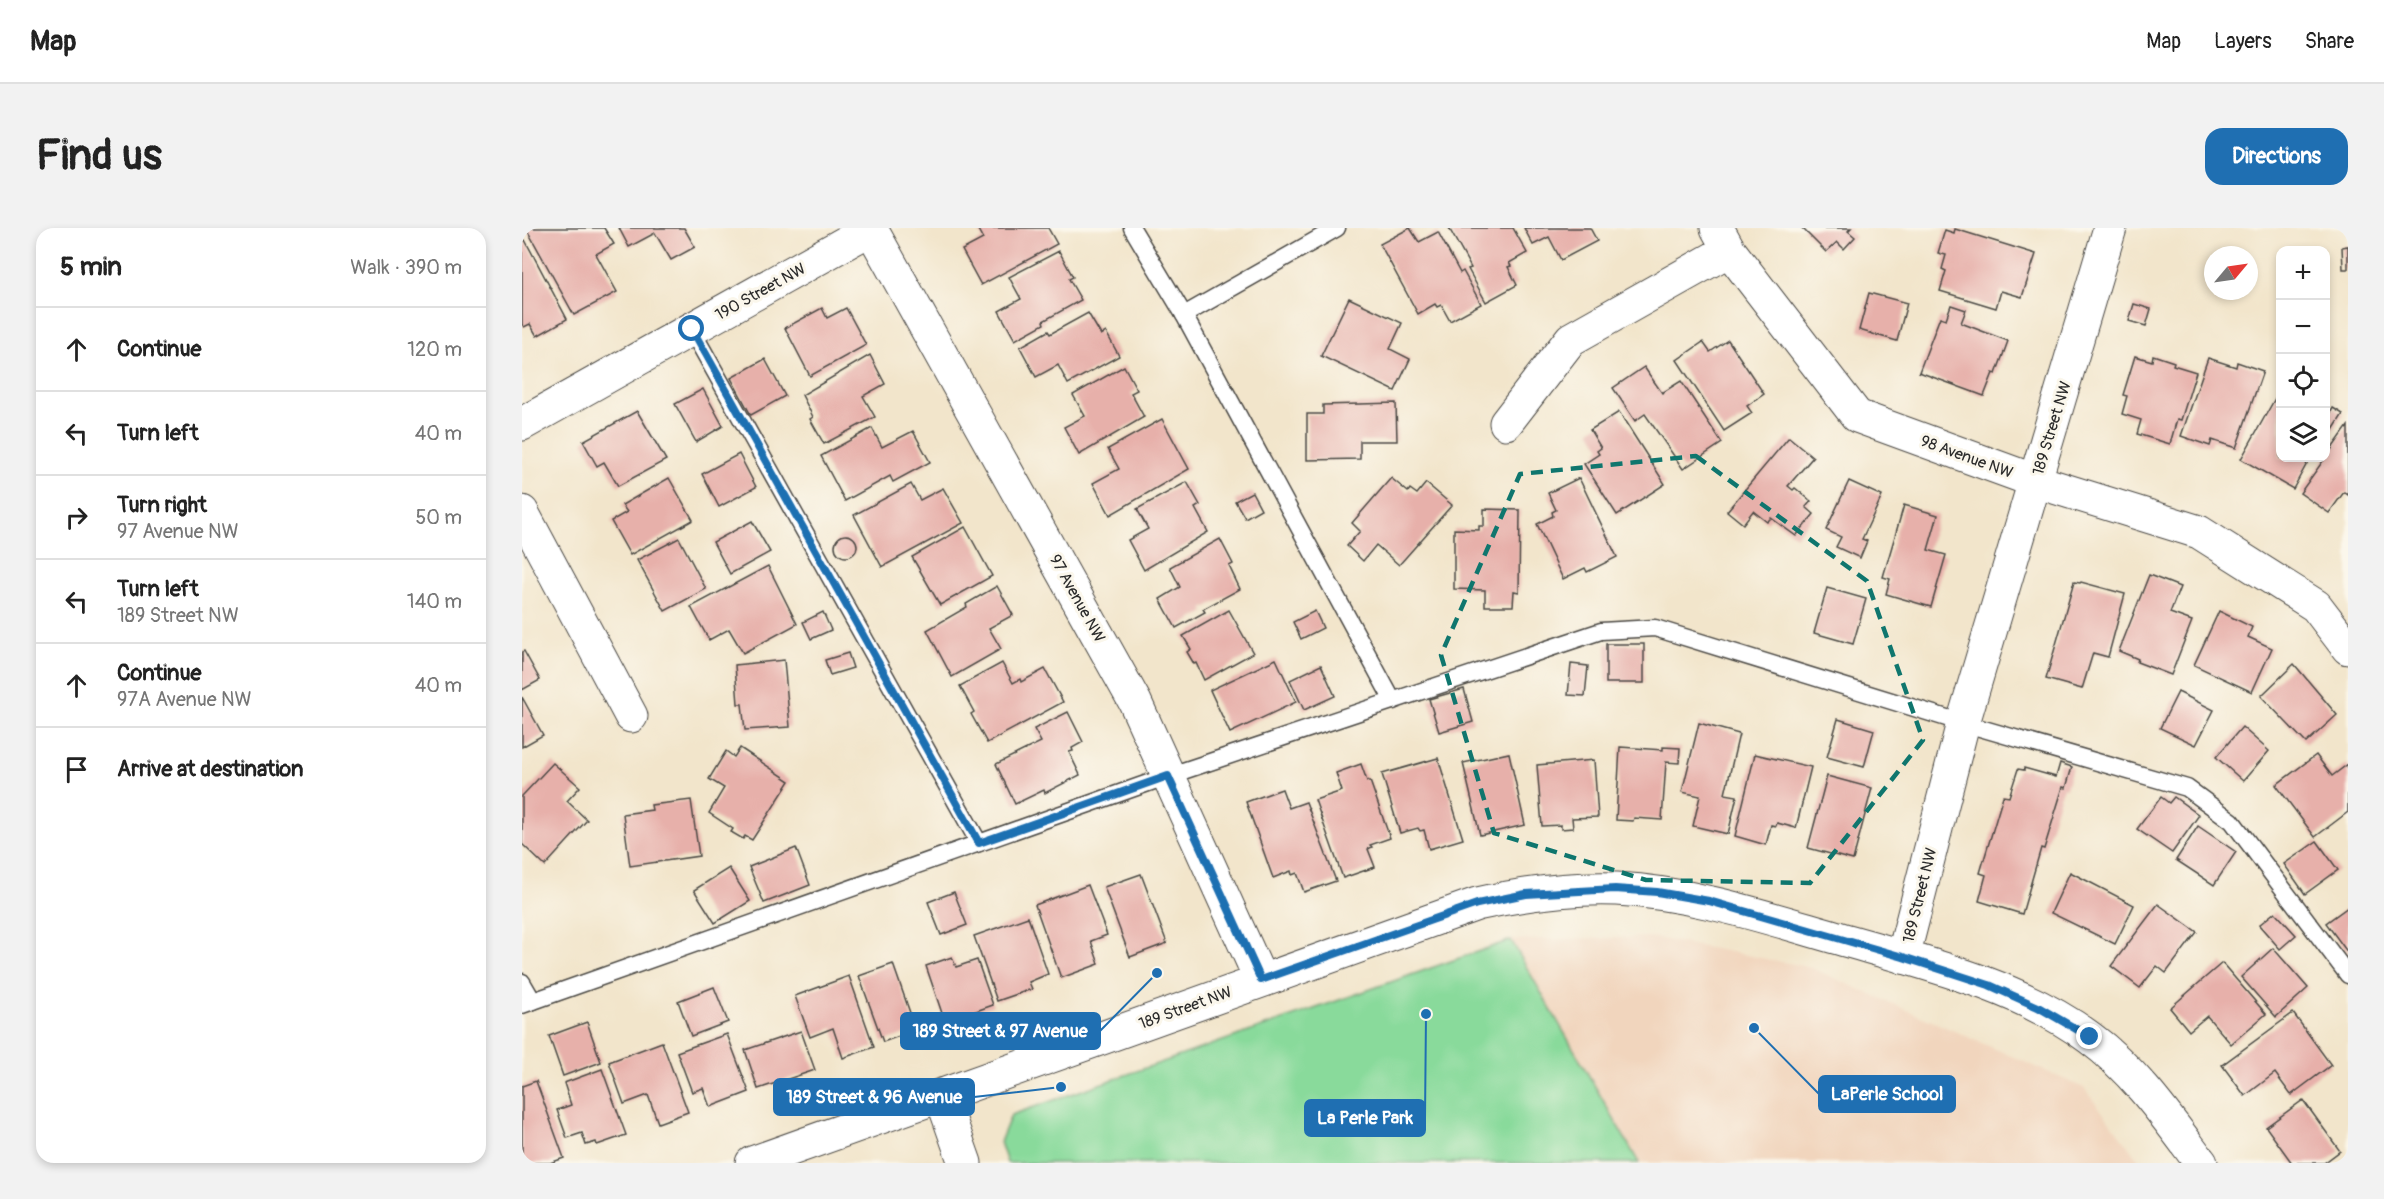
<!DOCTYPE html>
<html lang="en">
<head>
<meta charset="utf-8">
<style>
	body { margin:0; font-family:Pangolin,sans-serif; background:#f2f2f2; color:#222 }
	.controls { position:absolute; right:18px; top:18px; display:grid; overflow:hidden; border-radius:12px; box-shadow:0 3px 9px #0003 }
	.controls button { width:54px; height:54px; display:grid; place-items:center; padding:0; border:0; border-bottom:2px solid #e0e0e0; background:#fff; color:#222; font:30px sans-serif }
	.compass { position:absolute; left:1682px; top:18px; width:54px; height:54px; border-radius:50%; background:#fff; box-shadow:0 3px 9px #0003; rotate:61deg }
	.stop { position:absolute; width:18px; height:18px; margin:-14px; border:4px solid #1f6fb2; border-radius:50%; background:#fff }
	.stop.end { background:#1f6fb2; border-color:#fff; box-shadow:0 2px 6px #0008 }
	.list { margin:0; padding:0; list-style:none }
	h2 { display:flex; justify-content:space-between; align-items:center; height:78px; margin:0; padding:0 24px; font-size:26px }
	h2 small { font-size:20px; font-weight:400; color:#767676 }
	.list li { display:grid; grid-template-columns:39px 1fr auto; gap:18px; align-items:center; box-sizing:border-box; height:84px; padding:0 24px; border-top:2px solid #e0e0e0 }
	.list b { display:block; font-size:22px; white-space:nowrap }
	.list p { margin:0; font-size:20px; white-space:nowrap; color:#767676 }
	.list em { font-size:20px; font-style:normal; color:#767676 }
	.icon { flex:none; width:33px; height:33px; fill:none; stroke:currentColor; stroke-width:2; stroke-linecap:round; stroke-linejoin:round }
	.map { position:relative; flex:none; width:1826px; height:935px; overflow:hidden; border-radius:18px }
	header { display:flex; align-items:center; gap:36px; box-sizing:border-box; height:84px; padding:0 30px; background:#fff; border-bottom:2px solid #e0e0e0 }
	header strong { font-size:28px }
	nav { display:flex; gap:33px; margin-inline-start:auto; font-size:21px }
	.intro { display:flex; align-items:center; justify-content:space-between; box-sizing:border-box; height:144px; padding:0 36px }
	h1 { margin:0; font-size:42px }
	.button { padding:15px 27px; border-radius:18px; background:#1f6fb2; color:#fff; font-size:21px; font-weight:700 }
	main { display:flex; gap:36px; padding:0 36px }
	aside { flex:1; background:#fff; border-radius:18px; box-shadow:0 3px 9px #0003 }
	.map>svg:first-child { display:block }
	.built { fill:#f1d5bd }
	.green { fill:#89da9b; stroke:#5a8263; stroke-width:1.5 }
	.building { fill:#e7b0aa }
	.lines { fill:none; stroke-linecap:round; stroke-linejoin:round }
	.service-casing { stroke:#494743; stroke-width:19 }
	.minor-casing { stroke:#494743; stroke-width:35 }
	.tertiary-casing { stroke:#494743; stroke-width:35 }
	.service { stroke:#fff; stroke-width:16 }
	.minor { stroke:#fff; stroke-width:33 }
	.tertiary { stroke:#fff; stroke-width:33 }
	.route { stroke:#1f6fb2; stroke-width:8 }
	.marked { fill:none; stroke:#0f766e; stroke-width:4.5; stroke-dasharray:12 8; stroke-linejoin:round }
	.labels { text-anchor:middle; stroke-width:6; stroke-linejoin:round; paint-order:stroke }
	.street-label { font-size:16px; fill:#2b2b2b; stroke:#fbf7ec }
	.leader { fill:none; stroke:#1f6fb2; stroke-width:2 }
	.callout-dot { fill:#1f6fb2; stroke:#fbf7ec; stroke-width:2 }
	.callout { fill:#1f6fb2; stroke:#1f6fb2; stroke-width:2 }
	.callout-label { font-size:18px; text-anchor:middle; font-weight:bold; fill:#fff }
</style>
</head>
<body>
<header>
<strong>Map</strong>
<nav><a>Map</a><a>Layers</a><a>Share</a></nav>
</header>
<div class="intro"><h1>Find us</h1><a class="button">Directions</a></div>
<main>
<aside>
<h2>5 min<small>Walk · 390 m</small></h2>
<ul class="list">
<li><svg class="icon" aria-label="ahead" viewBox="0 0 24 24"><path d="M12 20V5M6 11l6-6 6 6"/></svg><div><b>Continue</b></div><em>120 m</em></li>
<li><svg class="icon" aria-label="left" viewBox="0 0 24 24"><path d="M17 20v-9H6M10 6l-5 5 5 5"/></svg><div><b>Turn left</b></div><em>40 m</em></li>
<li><svg class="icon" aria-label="right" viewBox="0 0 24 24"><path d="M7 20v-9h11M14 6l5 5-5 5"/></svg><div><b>Turn right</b><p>97 Avenue NW</p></div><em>50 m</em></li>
<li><svg class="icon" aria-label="left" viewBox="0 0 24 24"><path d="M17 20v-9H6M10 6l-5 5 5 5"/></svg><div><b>Turn left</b><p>189 Street NW</p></div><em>140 m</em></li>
<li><svg class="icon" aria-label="ahead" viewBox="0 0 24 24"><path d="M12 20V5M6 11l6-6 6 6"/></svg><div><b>Continue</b><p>97A Avenue NW</p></div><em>40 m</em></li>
<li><svg class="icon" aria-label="arrive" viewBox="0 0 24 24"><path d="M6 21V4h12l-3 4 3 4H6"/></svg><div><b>Arrive at destination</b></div></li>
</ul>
</aside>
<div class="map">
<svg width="1826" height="935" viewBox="0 0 1826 935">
	<rect width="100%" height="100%" fill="#fbf7ec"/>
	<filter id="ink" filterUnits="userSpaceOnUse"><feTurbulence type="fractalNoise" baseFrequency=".0167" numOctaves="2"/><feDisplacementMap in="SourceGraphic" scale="12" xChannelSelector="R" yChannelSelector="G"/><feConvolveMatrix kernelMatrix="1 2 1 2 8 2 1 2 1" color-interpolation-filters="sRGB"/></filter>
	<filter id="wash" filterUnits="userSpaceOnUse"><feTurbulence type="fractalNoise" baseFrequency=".008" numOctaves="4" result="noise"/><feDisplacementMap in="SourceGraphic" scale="24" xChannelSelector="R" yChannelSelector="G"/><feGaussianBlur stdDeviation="1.35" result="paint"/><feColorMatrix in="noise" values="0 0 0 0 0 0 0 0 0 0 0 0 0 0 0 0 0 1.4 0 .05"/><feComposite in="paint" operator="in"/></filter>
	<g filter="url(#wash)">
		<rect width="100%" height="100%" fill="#f2e5cb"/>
		<path class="built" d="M1129,709L1287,739L1562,860L1619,935H1117L989,712Z"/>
		<path class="green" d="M989,712L1117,935H485L478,914L489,887Z"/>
		<g id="blocks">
			<g class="building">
				<path d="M4,0H82L92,16L74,26L95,64L52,87Z"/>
				<path d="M97,0H162L173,19L149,32L133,5L107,19Z"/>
				<path d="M455,0H526L535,16L459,57L440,22L461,11Z"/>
				<path d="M888,0L897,14L916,4L938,45L941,43L959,76L928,93L919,77L915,79L913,76L896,86L858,16Z"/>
				<path d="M927,0H991L1005,25L987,35L989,38L986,39L995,57L964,74L946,41L949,40Z"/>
				<path d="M1002,0H1068L1075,13L1039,32L1027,9L1011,17Z"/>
				<path d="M1280,0H1329L1326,3L1333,9L1322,21L1315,14L1304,24Z"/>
				<path d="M1433,1L1514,26L1500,69L1479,63L1474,80L1418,63L1424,43L1420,41L1424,27L1416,25L1423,2L1432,5Z"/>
				<path d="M3,12L45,91L15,108L8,96L2,99L0,96V14Z"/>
				<path d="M1826,18V41H1821L1820,19Z"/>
				<path d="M537,23L551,49L547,51L559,72L521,93L522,96L493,112L477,83L499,71L487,49Z"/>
				<path d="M1347,65L1385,75L1375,113L1337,102Z"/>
				<path d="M827,70L880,95L868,121L888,131L873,163L799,128Z"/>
				<path d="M1612,76L1629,81L1624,98L1607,93Z"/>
				<path d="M1429,77L1444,82L1439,95L1486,113L1474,146L1471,145L1462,168L1397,144L1418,89L1424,91Z"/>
				<path d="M300,80L305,90L324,80L344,117L288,148L263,100Z"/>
				<path d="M566,85L579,107L584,104L597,128L546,156L536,137L514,149L498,119L526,103L528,106Z"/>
				<path d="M1206,112L1242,166L1225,178L1230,185L1202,203L1155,132L1181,114L1188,124Z"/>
				<path d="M348,127L363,156L341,168L353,189L302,216L288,191L291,189L280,167Z"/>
				<path d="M1631,127L1652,134L1651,137L1674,144L1659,192L1655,191L1648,216L1615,206L1619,192L1600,186L1605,168L1601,167L1613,128L1630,133Z"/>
				<path d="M1686,130L1714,139L1715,134L1741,143L1714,220L1690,212L1688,218L1659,208Z"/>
				<path d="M243,131L263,168L229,187L209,150Z"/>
				<path d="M602,138L615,162L609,165L622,189L557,227L542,199L563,188L551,167Z"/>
				<path d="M1122,139L1140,165L1159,153L1200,215L1161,241L1123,186L1113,193L1091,160Z"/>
				<path d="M181,161L201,198L174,214L153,176Z"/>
				<path d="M1755,167L1758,169V230H1788L1771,261L1719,231Z"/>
				<path d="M874,175L875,213H838V231L785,232V186H801V177Z"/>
				<path d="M1811,180L1821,186L1811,202L1805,199L1804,203V181L1809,184Z"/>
				<path d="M115,183L144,232L96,258L82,234L75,238L61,213Z"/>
				<path d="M1097,184L1143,256L1095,287L1062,236L1077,226L1075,223L1079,220L1068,202Z"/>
				<path d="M640,191L667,241L588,287L571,255L597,241L586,221Z"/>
				<path d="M1826,198V267L1822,264L1807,285L1778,265Z"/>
				<path d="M350,200L360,219L391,203L408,234L371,254L368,248L323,273L299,228Z"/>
				<path d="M1267,209L1291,229L1266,258L1271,262L1273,260L1289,273L1284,279L1292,286L1274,308L1249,290L1245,294L1231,283L1221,296L1205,283Z"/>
				<path d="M217,226L234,259L197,279L180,246Z"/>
				<path d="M147,250L171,292L108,327L89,293L105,284L100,277Z"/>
				<path d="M869,250L886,264L888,261L895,266L904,255L930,277L877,337L854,317L841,333L825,318L838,303L830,295Z"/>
				<path d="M1057,250L1095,329L1065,344L1063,340L1041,351L1015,296L1031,288L1030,284L1034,282L1026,265Z"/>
				<path d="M1327,253L1360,268L1340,311L1345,313L1338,330L1314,319L1319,309L1304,302Z"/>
				<path d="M665,254L678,277L673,280L686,304L622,342L606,312L626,301L615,281Z"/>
				<path d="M389,256L398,272L421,260L441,295L360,339L332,287Z"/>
				<path d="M730,264L739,281L723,290L713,273Z"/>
				<path d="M1382,277L1416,287L1406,322L1424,327L1409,379L1364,366L1368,351L1361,349Z"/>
				<path d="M962,281L998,282L997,364L992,363L991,378H963V362L932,361V301L957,302V298H962Z"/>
				<path d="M230,293L248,324L208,346L191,314Z"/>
				<path d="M443,299L470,348L418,377L390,329Z"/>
				<circle cx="324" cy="318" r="11"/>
				<path d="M157,310L184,361L143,383L115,332Z"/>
				<path d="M698,311L711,336L707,338L718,361L681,381L683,384L654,400L638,371L658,359L648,339Z"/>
				<path d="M246,338L275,396L221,425L207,401L187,412L169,379Z"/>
				<path d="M1627,347L1658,359L1648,385L1670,393L1649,447L1615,434L1616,431L1597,423Z"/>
				<path d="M1552,354L1558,355L1559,354L1603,366L1586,429L1571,425L1560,461L1524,451Z"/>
				<path d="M475,358L491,387L467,400L479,421L430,449L405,402L445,379L444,376Z"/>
				<path d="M1305,360L1344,371L1331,416L1292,405Z"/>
				<path d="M707,382L731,425L682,452L674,435L672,436L665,424L669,421L661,408Z"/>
				<path d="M793,383L801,400L779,411L771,394Z"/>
				<path d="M1697,383L1730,399L1726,409L1750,420L1730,464L1672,437Z"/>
				<path d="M301,384L309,402L289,411L281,394Z"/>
				<rect x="1084" y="416" width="38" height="39"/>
				<path d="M2,423L18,452L0,462V424Z"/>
				<path d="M326,425L331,440L308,447L303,432Z"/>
				<path d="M754,431L774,474L708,505L688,462Z"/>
				<path d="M262,432L268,499L223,502L220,476H216L213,437Z"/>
				<path d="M480,435L491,455L498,451L499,454L523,441L541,474L465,515L449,486L452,484L438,458Z"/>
				<path d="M1049,436L1066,438L1063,468L1046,467Z"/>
				<path d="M1772,436L1815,487L1784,515L1739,468Z"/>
				<path d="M799,437L813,468L782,482L768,452Z"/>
				<path d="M942,461L951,494L917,504L907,471Z"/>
				<path d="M1656,464L1692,482L1674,517L1638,500Z"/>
				<path d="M0,469L21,507L0,519Z"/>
				<path d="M546,484L561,514L550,520L551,523L547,524L558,547L523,565L522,562L493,576L474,536L519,514L512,501Z"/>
				<path d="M1316,491L1352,502L1342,539L1305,529Z"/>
				<path d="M1177,495L1217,506L1203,566L1215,568L1206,606L1171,598L1178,568L1160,564Z"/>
				<path d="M1720,499L1747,523L1721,553L1694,529Z"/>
				<path d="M1098,519L1141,522V519L1158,520L1157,535L1144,534L1140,592L1112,590L1111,593L1094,592Z"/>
				<path d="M218,520L268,553L230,612L223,608L221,611L209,604L211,601L187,585L202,560L187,551L204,523L212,529Z"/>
				<path d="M987,525L1003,597L958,607L941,535Z"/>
				<path d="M1233,526L1289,539L1274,600L1255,595L1254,598L1249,597L1244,617L1213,608Z"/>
				<path d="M1794,527L1810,548L1826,536V584L1793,609L1754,557Z"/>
				<path d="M916,530L941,611L907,621L902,602L898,603L896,600L878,605L860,546Z"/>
				<path d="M1072,532L1076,589L1050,590L1051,600L1039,601V597L1020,598L1015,537Z"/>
				<path d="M31,535L58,559L45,573L65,592L23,638L0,616V568Z"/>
				<path d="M1538,535L1550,539L1544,560L1541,559L1522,621L1519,620L1500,686L1457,673L1464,647L1458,645L1481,568L1487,569L1496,541L1502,542V540L1534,549Z"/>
				<path d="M839,536L845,553H848L868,610L848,617L850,619L846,621L853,639L821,650L793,572L820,563L814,545Z"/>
				<path d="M1305,548L1350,560L1331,632L1286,620Z"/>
				<path d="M760,561L767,580L784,574L814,653L782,664L775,645L770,647L769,643L751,650L724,574Z"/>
				<path d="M1639,569L1647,575L1652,569L1677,587L1650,625L1615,601Z"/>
				<path d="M169,572L177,628L108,638L101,586L130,582L129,577Z"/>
				<path d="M1676,598L1714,624L1692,657L1654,632Z"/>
				<path d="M1795,613L1816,642L1783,666L1762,636Z"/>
				<path d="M274,620L288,657L242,675L227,639Z"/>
				<path d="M207,640L228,673L193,695L172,662Z"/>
				<path d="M1548,644L1612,677L1593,716L1529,685Z"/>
				<path d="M619,646L645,715L608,729L582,659Z"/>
				<path d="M566,657L585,707L569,713L577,736L539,750L513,677Z"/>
				<path d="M432,664L445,697L419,707L406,674Z"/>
				<path d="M1636,676L1675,704L1644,745L1635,738L1618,760L1589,738Z"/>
				<path d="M1826,679V725L1804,695Z"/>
				<path d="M1753,684L1774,707L1758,721L1737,697Z"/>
				<path d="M506,689L526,746L507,754L510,761L475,773L452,708Z"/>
				<path d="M1751,720L1786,760L1754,789L1719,749Z"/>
				<path d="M430,729L434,739L455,732L471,777L423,794L404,738Z"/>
				<path d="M1700,735L1744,786L1709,816L1685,788L1667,803L1648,780Z"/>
				<path d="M371,736L394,802L361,814L337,748Z"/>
				<path d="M327,748L352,819L321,830L311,800L288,809L273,768Z"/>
				<path d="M192,759L206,794L169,808L156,773Z"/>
				<path d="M1771,785L1809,837L1769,867L1753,845L1723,868L1700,837Z"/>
				<path d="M65,794L79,834L41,848L27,808Z"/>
				<path d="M279,803L293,842L236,861L223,822Z"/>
				<path d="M205,806L227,864L188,879L181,860L170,864L155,824Z"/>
				<path d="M140,814L166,884L136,895L126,867L102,876L87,834Z"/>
				<path d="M80,841L104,907L75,917L74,914L64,917L60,905L45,910L35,882L49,877L42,855Z"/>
				<path d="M14,853L42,930L28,935H0V858Z"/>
				<path d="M1781,872L1818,923L1802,935H1770L1744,899Z"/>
			</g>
		</g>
	</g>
	<g filter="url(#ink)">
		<use href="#blocks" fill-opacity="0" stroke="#494743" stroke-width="1.5"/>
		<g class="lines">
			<g class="service-casing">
				<g id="service">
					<path d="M610,0L662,87L871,473"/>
					<path d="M662,87L815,0"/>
					<path d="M169,101L457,615"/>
					<path d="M0,754L11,773"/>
					<path d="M0,777L646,548L1079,403L1133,400L1441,495L1665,560L1710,593L1826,747"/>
				</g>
			</g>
			<g class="minor-casing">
				<g id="minor">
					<path d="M1195,0L1207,22L1335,188L1513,253L1677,304L1794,378L1826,420"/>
					<path d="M349,1L613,474L739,752"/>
					<path d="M984,195L1049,111L1207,22"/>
					<path d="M0,196L350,0"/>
					<path d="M0,284L109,488"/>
					<path d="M1381,729L1441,495L1588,0"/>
					<path d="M419,867L443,935"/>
				</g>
			</g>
			<g class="tertiary-casing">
				<path id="tertiary" d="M230,935L955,676C1001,666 1047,659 1095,661C1171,665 1243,689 1316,710C1399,734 1497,757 1568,810C1613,843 1646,891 1679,935"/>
			</g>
			<use href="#service" class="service"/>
			<use href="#minor" class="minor"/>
			<use href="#tertiary" class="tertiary"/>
		</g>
	</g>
	<g class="lines" filter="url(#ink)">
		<path class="route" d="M170,101L457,615L646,548L739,752L955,676L1004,666L1093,661L1135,664L1187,673L1381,729L1467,757L1516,779L1568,809"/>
	</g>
	<path class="marked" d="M1174,228L1345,353L1401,512L1288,655L1124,652L972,605L919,427L998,246Z"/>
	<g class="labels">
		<g class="street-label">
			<text transform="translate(238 63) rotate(-29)" y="6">190 Street NW</text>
			<text transform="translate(1529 200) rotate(-73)" y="6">189 Street NW</text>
			<text transform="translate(1445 228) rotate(20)" y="6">98 Avenue NW</text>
			<text transform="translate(556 370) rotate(61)" y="6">97 Avenue NW</text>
			<text transform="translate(1397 667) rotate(-76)" y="6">189 Street NW</text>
			<text transform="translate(663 779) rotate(-20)" y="6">189 Street NW</text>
		</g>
	</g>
	<path class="leader" d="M635 745L578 803M1232 800L1297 866M539 859L452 869M904 786L903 890"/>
	<g class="callout-dot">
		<circle cx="635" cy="745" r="6"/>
		<circle cx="1232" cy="800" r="6"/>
		<circle cx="539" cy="859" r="6"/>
		<circle cx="904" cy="786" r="6"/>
	</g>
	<g class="callout">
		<rect x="379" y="785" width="199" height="36" rx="6"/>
		<rect x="1297" y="848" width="136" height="36" rx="6"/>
		<rect x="252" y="851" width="200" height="36" rx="6"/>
		<rect x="783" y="872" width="120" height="36" rx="6"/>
	</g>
	<g class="callout-label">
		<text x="478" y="809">189 Street &amp; 97 Avenue</text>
		<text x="1365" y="872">LaPerle School</text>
		<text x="352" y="875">189 Street &amp; 96 Avenue</text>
		<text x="843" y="896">La Perle Park</text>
	</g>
</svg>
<div class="controls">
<button>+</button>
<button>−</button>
<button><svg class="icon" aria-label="locate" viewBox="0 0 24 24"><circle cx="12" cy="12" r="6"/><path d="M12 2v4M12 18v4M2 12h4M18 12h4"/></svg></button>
<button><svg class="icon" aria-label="layers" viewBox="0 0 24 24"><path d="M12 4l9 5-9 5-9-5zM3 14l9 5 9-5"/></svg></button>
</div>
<svg class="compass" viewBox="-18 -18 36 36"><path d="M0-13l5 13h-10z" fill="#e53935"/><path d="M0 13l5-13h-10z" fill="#767676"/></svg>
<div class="stop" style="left:170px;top:101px"></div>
<div class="stop end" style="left:1568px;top:809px"></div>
</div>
</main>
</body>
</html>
